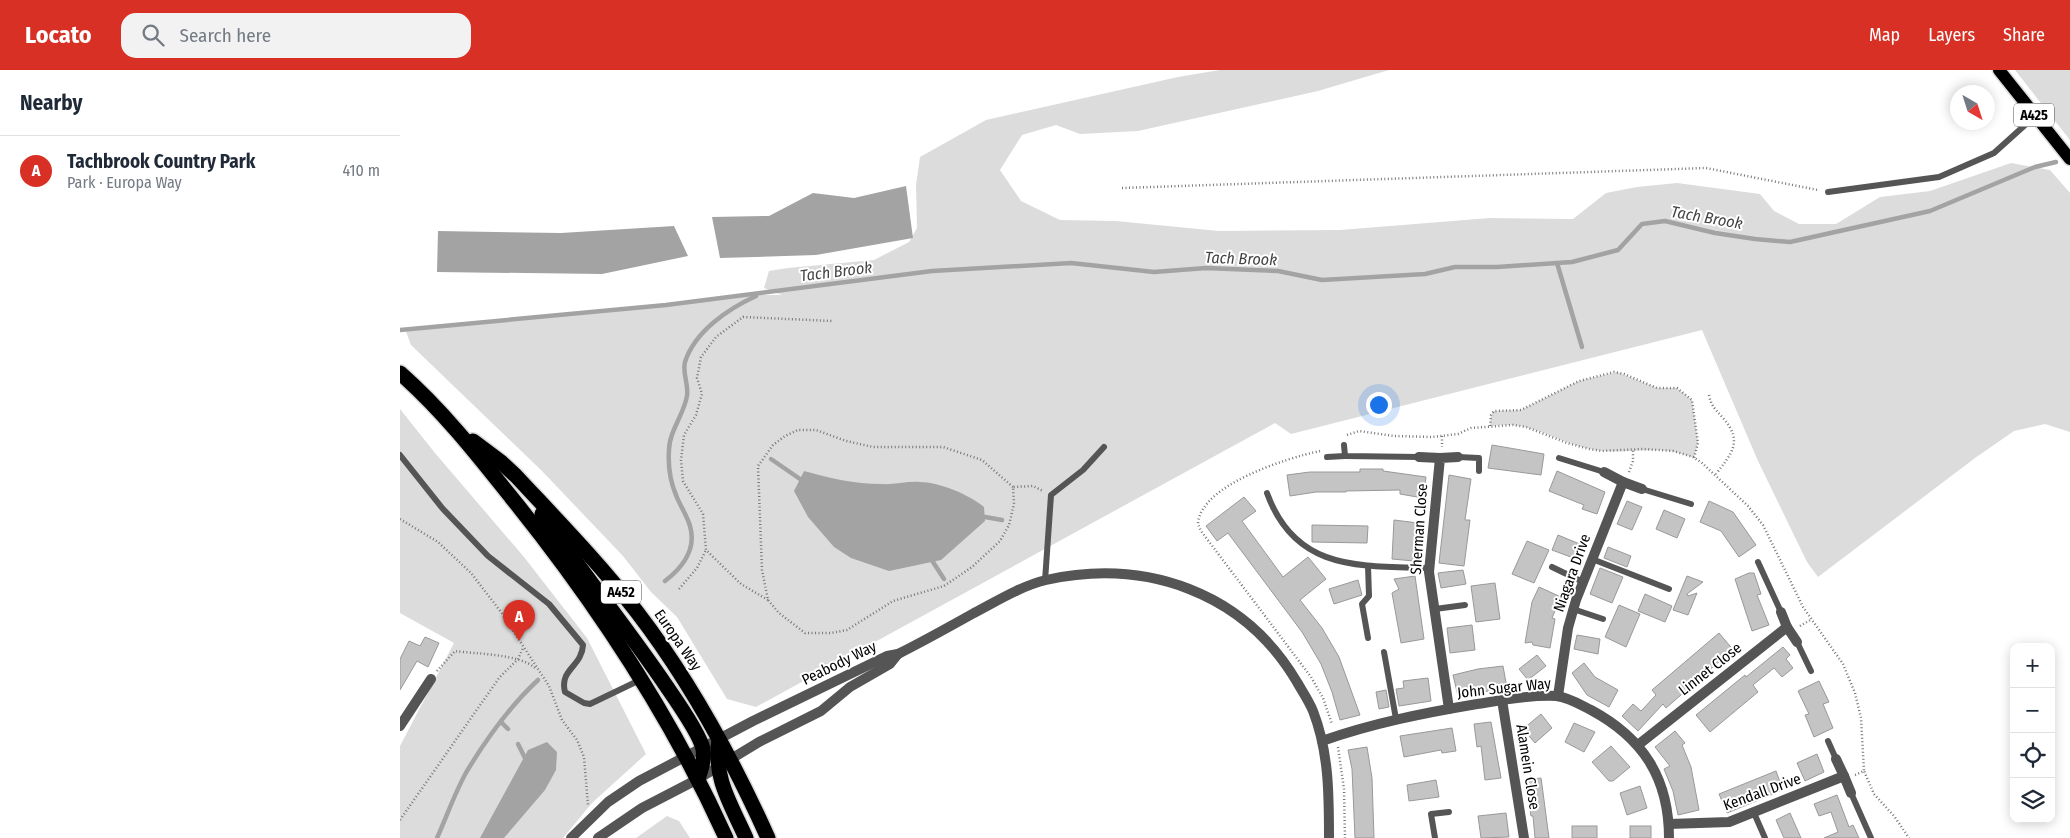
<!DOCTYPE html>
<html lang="en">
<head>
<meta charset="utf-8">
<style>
	body { margin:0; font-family:"Fira Sans Condensed",sans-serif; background:#f2f2f3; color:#1f2937 }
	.controls { position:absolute; right:15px; bottom:15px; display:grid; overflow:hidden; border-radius:10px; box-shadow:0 2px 12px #0003 }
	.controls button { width:45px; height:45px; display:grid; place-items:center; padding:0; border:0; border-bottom:1px solid #e0e1e3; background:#fff; color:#1f2937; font:25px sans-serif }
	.compass { position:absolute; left:1550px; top:15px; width:45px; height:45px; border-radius:50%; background:#fff; box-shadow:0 2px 12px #0003; rotate:141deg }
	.you { position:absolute; left:978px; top:334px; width:18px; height:18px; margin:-12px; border:4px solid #fff; border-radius:50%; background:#1a73e8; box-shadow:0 0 0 8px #1a73e833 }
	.badge { display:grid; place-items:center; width:32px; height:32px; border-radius:50%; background:#d93025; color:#fff; font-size:16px; font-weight:700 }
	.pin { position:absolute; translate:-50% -41px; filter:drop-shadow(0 1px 2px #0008) }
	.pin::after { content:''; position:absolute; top:26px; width:18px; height:15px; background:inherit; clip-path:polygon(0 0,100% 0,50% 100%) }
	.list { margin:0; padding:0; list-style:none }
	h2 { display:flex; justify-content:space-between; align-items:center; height:65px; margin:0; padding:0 20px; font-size:21px }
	h2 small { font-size:16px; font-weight:400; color:#747a83 }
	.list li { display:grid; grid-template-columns:32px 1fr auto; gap:15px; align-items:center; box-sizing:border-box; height:70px; padding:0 20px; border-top:1px solid #e0e1e3 }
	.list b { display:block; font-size:19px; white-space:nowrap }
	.list p { margin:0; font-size:16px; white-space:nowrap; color:#747a83 }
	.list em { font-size:16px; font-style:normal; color:#747a83 }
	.icon { flex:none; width:28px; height:28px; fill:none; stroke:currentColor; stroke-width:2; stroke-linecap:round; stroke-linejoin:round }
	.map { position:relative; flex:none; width:1670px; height:768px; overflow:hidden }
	header { display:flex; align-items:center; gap:30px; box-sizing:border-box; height:70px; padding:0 25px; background:#d93025; color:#fff }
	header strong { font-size:24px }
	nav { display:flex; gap:28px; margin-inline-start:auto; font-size:18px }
	.search { width:350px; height:45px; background:#f2f2f3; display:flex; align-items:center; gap:12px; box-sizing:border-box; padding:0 18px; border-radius:15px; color:#747a83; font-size:19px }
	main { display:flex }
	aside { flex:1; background:#fff }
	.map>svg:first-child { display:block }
	.green { fill:#dcdcdc }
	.water { fill:#a3a3a3 }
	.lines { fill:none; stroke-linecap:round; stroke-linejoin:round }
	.stream { stroke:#a3a3a3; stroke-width:4.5 }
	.building { fill:#c4c4c4; stroke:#999 }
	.primary-casing { stroke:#dbdbdb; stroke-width:15 }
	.highway-casing { stroke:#dbdbdb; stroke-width:18 }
	.path { stroke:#777; stroke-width:2.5; stroke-dasharray:1 2.5; stroke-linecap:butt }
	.lane { stroke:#555; stroke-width:6 }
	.street { stroke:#555; stroke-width:10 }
	.primary { stroke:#000; stroke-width:12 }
	.highway { stroke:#000; stroke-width:15 }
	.labels { text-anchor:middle; stroke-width:4; stroke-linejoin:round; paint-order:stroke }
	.shield { fill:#fff; stroke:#4c4c4c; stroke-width:1 }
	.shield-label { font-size:14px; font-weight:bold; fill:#000 }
	.street-label { font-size:15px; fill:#000; stroke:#fff }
	.water-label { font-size:16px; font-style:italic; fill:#444; stroke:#fff }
</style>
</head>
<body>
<header>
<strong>Locato</strong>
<div class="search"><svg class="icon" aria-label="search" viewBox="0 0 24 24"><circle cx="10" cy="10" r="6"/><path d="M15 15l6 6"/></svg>Search here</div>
<nav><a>Map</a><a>Layers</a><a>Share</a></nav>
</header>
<main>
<aside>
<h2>Nearby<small></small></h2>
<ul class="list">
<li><span class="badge">A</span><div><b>Tachbrook Country Park</b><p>Park · Europa Way</p></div><em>410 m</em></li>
</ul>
</aside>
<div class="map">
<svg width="1670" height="768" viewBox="0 0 1670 768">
	<rect width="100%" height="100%" fill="#fff"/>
	<g class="green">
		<path d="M820,0H989L918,21L738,61L680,64L656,55L622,65L600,100L621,131L660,150L716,151L819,161L940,160L1090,148L1173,149L1206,123L1237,117L1277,113L1360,124L1374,141L1399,154H1436L1480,127L1530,121L1611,93L1650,100L1670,123V362L1645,354L1614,361L1575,388L1418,507L1407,492L1358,391L1302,260L891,364L875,353L356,637L327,629L277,547L251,522L223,486L142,401L11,275L5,259L350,225H382L364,218L369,201L388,198L474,190L509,172L517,158L516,115L520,87L586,50L778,7Z"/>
		<path d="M1615,0H1670V70Z"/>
		<path d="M1217,302L1257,318H1277L1292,330L1298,373L1294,388C1262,373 1228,385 1195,380C1170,376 1149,363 1125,357C1113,354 1102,355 1090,356L1091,345L1094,341L1121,340L1179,311Z"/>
		<path d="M0,339L35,383L124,487L187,568L246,684L192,733L163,768H0V676L54,573L0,543Z"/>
		<path d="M267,746L279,751L290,768H236Z"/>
	</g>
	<g class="water">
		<path d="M506,116L513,168L416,185L320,188L312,147L369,146L413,123L454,128Z"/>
		<path d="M274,156L288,186L202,204L37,202L38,161L161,163Z"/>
		<path d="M404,401C429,408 455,414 481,414C494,415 507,411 520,412C539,412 570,425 584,437L585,451L541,490L489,501L451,488L434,477L408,447L394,421Z"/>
		<path d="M147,672L157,682L156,700L145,720L104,768H80L128,680Z"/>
	</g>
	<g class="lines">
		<g class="stream">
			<path d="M1157,193L1182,277"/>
			<path d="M0,260L266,235L532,201L671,193L754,202L806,198L878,201L922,210L1025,204L1055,197H1097L1172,192L1218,180L1242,154L1265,151L1315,163L1355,169L1390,172L1530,141L1635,97L1656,92"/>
			<path d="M371,389L400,409"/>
			<path d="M585,447L602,450"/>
			<path d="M533,492L544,509"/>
			<path d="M265,511C282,498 297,480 290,456C287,445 280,436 276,425C270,411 268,395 269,380C269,362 284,344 287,326C289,315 282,303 285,292C295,261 328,239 356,226"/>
			<path d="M101,652L108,659"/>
			<path d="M118,674L125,688"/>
			<path d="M37,768C47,746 55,722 67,701C87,668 110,636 138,610"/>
		</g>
	</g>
	<g class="building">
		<path d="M1092,375L1144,384L1141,405L1088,398Z"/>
		<path d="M960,399H983V401L1026,407L1023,428L1000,424V420L946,421V422H916L890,426L887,405L910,402H960Z"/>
		<path d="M1157,401L1205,422L1197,444L1182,439L1184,435L1149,421Z"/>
		<path d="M1049,405L1071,409L1065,450H1070L1064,496L1039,493Z"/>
		<path d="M844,427L856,441L842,451L883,507L908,487L926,509L900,530L922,558L939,587L960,645L940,650L932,622L921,594L902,562L828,463L817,471L806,456Z"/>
		<path d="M1227,431L1242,437L1232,460L1217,454Z"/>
		<path d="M1309,431L1333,442L1356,475L1339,487L1321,461L1300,452Z"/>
		<path d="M1264,440L1285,449L1277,468L1256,459Z"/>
		<path d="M994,450L1018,453L1014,491L992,489Z"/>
		<path d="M912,455L968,456L967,473L912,472Z"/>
		<path d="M1158,465L1182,475L1176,489L1152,480Z"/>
		<path d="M1127,471L1149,480L1134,513L1112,504Z"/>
		<path d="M1208,477L1231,486L1227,497L1204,488Z"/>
		<path d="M1200,498L1223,507L1212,533L1190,524Z"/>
		<path d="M1063,500L1066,514L1041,518L1038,503Z"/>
		<path d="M1349,503H1354L1361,524L1357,525L1369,555L1352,561L1335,509Z"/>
		<path d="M1015,506L1024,569L1001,573L992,523L999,519L994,509Z"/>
		<path d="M1287,506L1303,512L1287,524L1288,526L1297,523L1288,545L1273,540Z"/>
		<path d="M958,510L962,525L934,534L929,519Z"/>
		<path d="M1095,513L1100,549L1076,552L1071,516Z"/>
		<path d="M1139,517L1161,527L1152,548L1155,549L1150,578L1133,575L1132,572L1125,573L1132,532Z"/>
		<path d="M1245,524L1272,536L1265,552L1238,541Z"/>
		<path d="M1219,535L1240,544L1226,577L1205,567Z"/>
		<path d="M1072,555L1075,580L1050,583L1047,558Z"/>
		<path d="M1319,563L1335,582L1323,592L1321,590L1266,638L1263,634L1238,661L1222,646L1233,634L1241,641L1256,625L1252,620Z"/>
		<path d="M1177,565L1200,569L1198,584L1174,579Z"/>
		<path d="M25,567L39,573L28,597L17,591L0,620V589L9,571L20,576Z"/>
		<path d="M1383,577L1390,585L1386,589L1393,598L1382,607L1374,598L1353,615L1358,622L1310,662L1296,645L1345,605L1346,607Z"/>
		<path d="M1137,585L1146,596L1128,610L1119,599Z"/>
		<path d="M1184,593L1195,607L1218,620L1209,637L1187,625L1172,603Z"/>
		<path d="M1103,596L1107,618L1083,622V619L1058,626L1053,605L1078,599Z"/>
		<path d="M1028,608L1031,631L999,636L996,619L1004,618L1003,611Z"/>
		<path d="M1419,611L1429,632L1423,634L1433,658L1414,667L1405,645L1409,644L1398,621Z"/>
		<path d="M986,620L989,637L979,639L976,622Z"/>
		<path d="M1141,644L1152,658L1135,673L1123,659Z"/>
		<path d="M1091,652L1101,708L1085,710L1081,676L1077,677L1074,654Z"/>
		<path d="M1174,653L1195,662L1184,682L1165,672Z"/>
		<path d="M1052,658L1056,681L1042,683L1041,680L1004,687L1000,666Z"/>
		<path d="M1275,661L1285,673L1282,675L1291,697L1299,740L1278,745L1273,721L1264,699L1270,696L1255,677Z"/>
		<path d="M1211,676L1230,697L1213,711H1209L1192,692Z"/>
		<path d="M967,677L972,708L974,768H955L952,699L948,680Z"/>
		<path d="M1417,684L1424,702L1405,711L1397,693Z"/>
		<path d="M1376,701L1383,720L1327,743L1319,724Z"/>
		<path d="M1141,708L1142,715L1149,768H1135L1133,746H1131L1128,728L1126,710Z"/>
		<path d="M1036,710L1039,727L1009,731L1007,715Z"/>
		<path d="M1240,716L1247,738L1227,745L1220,723Z"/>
		<path d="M1437,725L1449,757L1453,755L1459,768H1424L1438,762L1431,742L1419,746L1414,734Z"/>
		<path d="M1106,743L1109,767L1081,768L1078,746Z"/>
		<path d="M1390,743L1401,768H1384L1376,750Z"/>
		<rect x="1172" y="756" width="25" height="12"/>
		<rect x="1230" y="756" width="21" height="12"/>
	</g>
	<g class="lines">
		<g class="primary-casing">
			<path id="primary" d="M1599,0L1670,89"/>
		</g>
		<g class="highway-casing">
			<g id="highway">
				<path d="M0,303C42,340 76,383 111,427C195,531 271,646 326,768"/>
				<path d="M73,371L101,392L116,406C157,450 200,494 237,542C290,611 332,688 368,768"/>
				<path d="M142,444C182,503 227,558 267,617C276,630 300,664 303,679C305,689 301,700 298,709"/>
				<path d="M319,670C313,708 331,734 346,768"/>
			</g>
		</g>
		<g class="path">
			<path d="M722,118L1306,98L1418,120"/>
			<path d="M1309,325C1311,336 1316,340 1323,348C1344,372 1331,384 1316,404"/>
			<path d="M1090,356L1091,345L1094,341L1121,340L1179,311L1214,302L1224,304L1257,318H1277L1292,330L1298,373L1294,388"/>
			<path d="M947,365L959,361L994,366L1032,367L1058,364L1071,358L1113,355L1126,357L1167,373L1189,379L1202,381L1243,379L1273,381L1293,387L1302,393L1348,436L1363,455L1403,537L1443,594L1455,623L1461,648L1464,701"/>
			<path d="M1042,366V377"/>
			<path d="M920,381C887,388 800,415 798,454L801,461L911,607L923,628L932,654"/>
			<path d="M1229,402L1233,391V379"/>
			<path d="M613,417L582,390L543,377H473L446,371L416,360H398L385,366L373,375L358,396L362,500L368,530L379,543L405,563H431L447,560L493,531L544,516L572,497L600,471L609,455L614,434L613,417L633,416L643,421"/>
			<path d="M0,449L38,472L71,503L101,542L149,616L162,650L177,670L184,687L188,735"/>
			<path d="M279,519L297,498L306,480"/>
			<path d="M368,530L341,514L306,480L303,444L283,411L281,390L284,365L296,345L302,324L297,308L301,287L316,267L343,247L432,251"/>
			<path d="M1400,556L1412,549"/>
			<path d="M37,601L55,581C76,584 120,584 135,598"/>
			<path d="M938,677L944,719L945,768"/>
			<path d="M1455,705L1464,701L1474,724L1494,746L1509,768"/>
			<path d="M0,750L99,608L118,589L123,578"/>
		</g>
		<g class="lane">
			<path d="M1428,122L1539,107L1594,83L1635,46"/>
			<path d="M944,375L945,386L1019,387"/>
			<path d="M0,385L43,439L88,486L149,534L183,575C182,597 159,599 165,622L184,633L190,634L240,610"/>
			<path d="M927,387L945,386"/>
			<path d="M1058,387L1079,388V401"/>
			<path d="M1159,388L1204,402"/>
			<path d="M1242,419L1291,434"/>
			<path d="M867,423C895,501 959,496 1029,498"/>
			<path d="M1192,489L1269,519"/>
			<path d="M1358,492L1381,542"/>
			<path d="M968,496L969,526L962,534L968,568"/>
			<path d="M1152,497L1183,512"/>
			<path d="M645,511L651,425L683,400L704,377"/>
			<path d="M1035,539L1065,535"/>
			<path d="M1173,539L1203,549"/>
			<path d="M1397,572L1411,601"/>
			<path d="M984,582L996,649"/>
			<path d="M1428,671L1436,689"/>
			<path d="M1451,723L1471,768"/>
			<path d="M1354,743L1365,768"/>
			<path d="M1035,768L1031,744L1049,742"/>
		</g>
		<g class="street">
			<path d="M1019,387L1040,388"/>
			<path d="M1204,402L1223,412"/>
			<path d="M1387,557L1397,572"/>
			<path d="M1158,626L1168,558L1176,530L1223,412L1242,419"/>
			<path d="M1102,630L1124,768"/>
			<path d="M1049,639L1029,502L1040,388L1058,387"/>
			<path d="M0,656L31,609"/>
			<path d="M922,671C973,653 1024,643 1077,634C1103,630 1130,625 1156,626C1168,627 1181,635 1191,640C1243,668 1269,708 1269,768"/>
			<path d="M1238,675L1387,557L1381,542"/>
			<path d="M1436,689L1444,706"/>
			<path d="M1269,754L1329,752L1444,706L1451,723"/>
			<path d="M171,768L208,732L239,711L353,651L487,586L498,584C524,571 549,557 574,543C597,531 621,516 646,510C746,488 844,522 897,612C902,621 909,631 913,641C929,682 929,725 929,768"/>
			<path d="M198,768L242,738L298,709L359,672L421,641L450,617L490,594L498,584"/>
		</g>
		<use href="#primary" class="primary"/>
		<use href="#highway" class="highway"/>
	</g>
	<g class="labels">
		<g class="shield">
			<rect x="1614" y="33.5" width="40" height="23" rx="4"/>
			<rect x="201" y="510.5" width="40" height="23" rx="4"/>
		</g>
		<g class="shield-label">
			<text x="1634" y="50">A425</text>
			<text x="221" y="527">A452</text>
		</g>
		<g class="street-label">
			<text transform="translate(1019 459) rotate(-86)" y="5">Sherman Close</text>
			<text transform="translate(1172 503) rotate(-70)" y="5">Niagara Drive</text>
			<text transform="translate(278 570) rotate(55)" y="5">Europa Way</text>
			<text transform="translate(439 593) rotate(-26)" y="5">Peabody Way</text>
			<text transform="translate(1310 599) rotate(-38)" y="5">Linnet Close</text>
			<text transform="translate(1104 618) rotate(-6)" y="5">John Sugar Way</text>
			<text transform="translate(1128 697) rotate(81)" y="5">Alamein Close</text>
			<text transform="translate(1362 722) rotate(-20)" y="5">Kendall Drive</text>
		</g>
		<g class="water-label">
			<text transform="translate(1307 147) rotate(10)" y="6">Tach Brook</text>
			<text transform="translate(841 188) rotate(2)" y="6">Tach Brook</text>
			<text transform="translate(436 201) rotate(-7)" y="6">Tach Brook</text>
		</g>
	</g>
</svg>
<div class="controls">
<button>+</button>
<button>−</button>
<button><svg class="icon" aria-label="locate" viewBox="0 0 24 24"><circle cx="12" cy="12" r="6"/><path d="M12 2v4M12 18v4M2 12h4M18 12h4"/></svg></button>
<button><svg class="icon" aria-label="layers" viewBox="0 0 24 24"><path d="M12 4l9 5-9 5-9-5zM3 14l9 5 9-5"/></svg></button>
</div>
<svg class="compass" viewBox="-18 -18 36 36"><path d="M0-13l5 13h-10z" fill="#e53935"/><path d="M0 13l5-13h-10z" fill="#747a83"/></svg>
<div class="you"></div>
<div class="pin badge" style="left:119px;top:571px">A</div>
</div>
</main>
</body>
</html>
